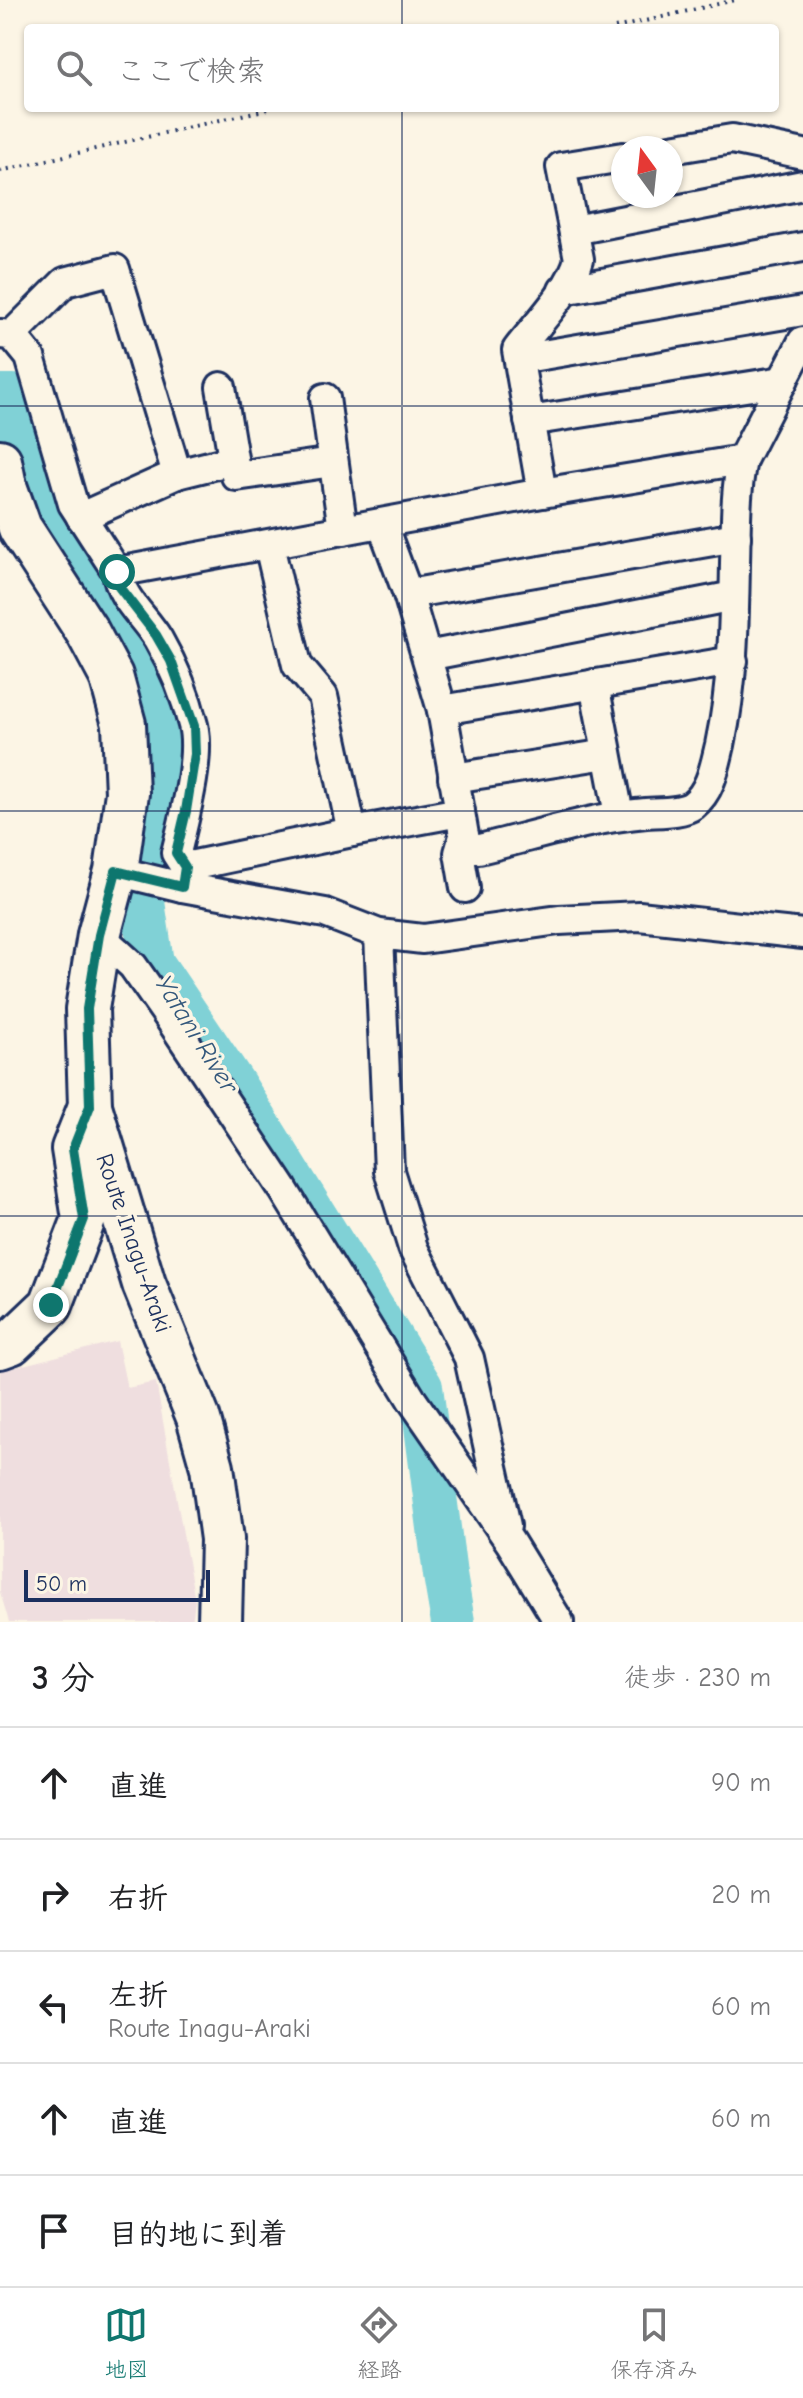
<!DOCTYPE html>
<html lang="ja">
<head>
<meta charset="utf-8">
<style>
	body { margin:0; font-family:"Comic Neue","Klee One",sans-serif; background:#f2f2f2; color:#202124 }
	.compass { position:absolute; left:611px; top:136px; width:72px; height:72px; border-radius:50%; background:#fff; box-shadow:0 2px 6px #0004; rotate:345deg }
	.scale { position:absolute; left:24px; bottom:20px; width:186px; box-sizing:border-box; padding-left:8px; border:4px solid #1b2f5e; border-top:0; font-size:22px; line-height:28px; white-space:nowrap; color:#1b2f5e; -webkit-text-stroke:6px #fcf5e5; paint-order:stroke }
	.stop { position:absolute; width:24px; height:24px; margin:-18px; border:6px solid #0f766e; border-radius:50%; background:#fff }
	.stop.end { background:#0f766e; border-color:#fff; box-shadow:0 2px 8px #0008 }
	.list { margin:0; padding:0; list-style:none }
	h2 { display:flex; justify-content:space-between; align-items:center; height:104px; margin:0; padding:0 32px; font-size:34px }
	h2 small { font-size:26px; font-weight:400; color:#757577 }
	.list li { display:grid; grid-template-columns:52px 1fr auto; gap:24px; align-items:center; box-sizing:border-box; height:112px; padding:0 32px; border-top:2px solid #e0e0e0 }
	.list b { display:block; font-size:30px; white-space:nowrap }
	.list p { margin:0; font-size:26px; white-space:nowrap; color:#757577 }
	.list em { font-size:26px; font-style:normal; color:#757577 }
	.icon { flex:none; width:44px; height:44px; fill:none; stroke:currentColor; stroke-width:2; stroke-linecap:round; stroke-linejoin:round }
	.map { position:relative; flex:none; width:803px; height:1622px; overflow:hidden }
	.search { position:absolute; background:#fff; box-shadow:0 2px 6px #0004; left:24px; right:24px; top:24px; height:88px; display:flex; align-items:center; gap:20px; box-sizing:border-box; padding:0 28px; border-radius:8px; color:#757577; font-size:30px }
	.sheet { height:664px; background:#fff }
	nav { display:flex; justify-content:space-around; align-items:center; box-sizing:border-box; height:112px; border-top:2px solid #e0e0e0; background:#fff; font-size:22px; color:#757577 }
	nav a { display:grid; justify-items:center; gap:4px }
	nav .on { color:#0f766e }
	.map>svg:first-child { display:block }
	.built { fill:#efdedf }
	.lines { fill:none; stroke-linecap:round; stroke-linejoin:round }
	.river { stroke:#80d1d6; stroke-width:44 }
	.street-casing { stroke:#1b2f5e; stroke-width:34 }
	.secondary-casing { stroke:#1b2f5e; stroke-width:48 }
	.path { stroke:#1b2f5e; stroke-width:4; stroke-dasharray:2 6; stroke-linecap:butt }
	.street { stroke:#fcf5e5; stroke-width:28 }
	.secondary { stroke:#fcf5e5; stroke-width:42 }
	.route { stroke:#0f766e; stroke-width:10 }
	.grid { fill:none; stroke:#1b2f5e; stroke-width:2; stroke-opacity:0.55 }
	.labels { text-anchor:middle; stroke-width:7; stroke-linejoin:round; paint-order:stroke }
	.street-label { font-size:24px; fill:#1b2f5e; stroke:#fcf5e5 }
	.water-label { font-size:26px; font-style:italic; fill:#34587c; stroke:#fcf5e5 }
</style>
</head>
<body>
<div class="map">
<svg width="803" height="1622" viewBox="0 0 803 1622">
	<rect width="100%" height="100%" fill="#fcf5e5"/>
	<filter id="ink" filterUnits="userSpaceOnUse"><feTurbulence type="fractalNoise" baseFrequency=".0125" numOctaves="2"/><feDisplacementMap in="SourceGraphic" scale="16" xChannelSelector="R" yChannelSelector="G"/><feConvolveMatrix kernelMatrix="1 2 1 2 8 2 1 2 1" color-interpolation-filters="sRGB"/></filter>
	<g filter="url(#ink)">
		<path class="built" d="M117,1341L127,1388L156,1382L195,1601L192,1622H9L0,1592V1371Z"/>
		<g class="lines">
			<path class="river" d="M0,396H13L24,451L42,507L134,649L151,686L166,758L157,841L143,902L152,963L234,1085L421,1387L445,1575L453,1622"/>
			<g class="street-casing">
				<g id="street">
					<path d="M671,149L732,139L803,154"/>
					<path d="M574,230L803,185"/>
					<path d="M563,290L803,247"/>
					<path d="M0,334L12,335L30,357L73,504L117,572L542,493L742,460"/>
					<path d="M12,335L65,282L115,269L177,474"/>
					<path d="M519,359L803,311"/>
					<path d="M221,387L236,476L333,462"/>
					<path d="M325,398L343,530"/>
					<path d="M529,421L783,381"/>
					<path d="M542,493L517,350C537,324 571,290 579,259L561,167L623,157"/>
					<path d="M81,517L177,474L233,460"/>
					<path d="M269,545L297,665L323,696L352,832"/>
					<path d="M117,572C121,599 144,616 158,639C173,665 186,696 193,725C201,758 184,819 176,853L185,867"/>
					<path d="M408,594L736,537"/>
					<path d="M427,656L734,596"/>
					<path d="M594,684L619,815"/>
					<path d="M442,710L733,661"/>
					<path d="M453,778L607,754"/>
					<path d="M460,812L466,847L479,849C534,836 590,818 646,813C660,812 682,813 693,805C711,791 715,765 720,745C733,684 734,625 735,563C736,529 735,493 742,460L803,341"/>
					<path d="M464,836L459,853L465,888"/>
					<path d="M116,871L182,887L325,913L379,934L423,939L559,920L639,916L803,934"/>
					<path d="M182,887L185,867L352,832L460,812L442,710L408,594L382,524"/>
					<path d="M379,934L389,1171L413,1248L469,1358L506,1526"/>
					<path d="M99,935L133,966L168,1016L283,1189L412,1400L510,1542L559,1622"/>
				</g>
			</g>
			<g class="secondary-casing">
				<g id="secondary">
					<path d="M0,461L5,486L20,528L88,633L111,676L124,724L127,793L116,871L99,935L87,1009L90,1106L144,1284L198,1417L212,1467L222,1539L220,1622"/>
					<path d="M0,1347L11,1343L51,1305L84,1219L73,1149L90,1106"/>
				</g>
			</g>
			<g class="path">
				<path d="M615,28L735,0"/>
				<path d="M0,171L272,108"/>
			</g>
			<use href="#street" class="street"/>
			<use href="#secondary" class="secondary"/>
		</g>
	</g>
	<g class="lines" filter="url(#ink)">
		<path class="route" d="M51,1305L84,1219L73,1149L90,1106L87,1009L99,935L116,871L182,887L185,867L176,853L186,811L195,754L194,726L171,661L156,635L119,587L117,572"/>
	</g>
	<path class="grid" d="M402,0V28M402,108V1622M0,406H803M0,811H803M0,1216H803"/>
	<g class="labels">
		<g class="street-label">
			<text transform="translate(134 1243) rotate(71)" y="8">Route Inagu-Araki</text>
		</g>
		<g class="water-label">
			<text transform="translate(197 1034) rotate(58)" y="9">Yatani River</text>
		</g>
	</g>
</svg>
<svg class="compass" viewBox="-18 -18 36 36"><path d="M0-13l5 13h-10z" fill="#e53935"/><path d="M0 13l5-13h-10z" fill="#757577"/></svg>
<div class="scale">50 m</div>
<div class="stop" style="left:117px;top:572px"></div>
<div class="stop end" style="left:51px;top:1305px"></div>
<div class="search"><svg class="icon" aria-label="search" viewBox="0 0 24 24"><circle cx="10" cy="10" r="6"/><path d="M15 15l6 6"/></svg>ここで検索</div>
</div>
<section class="sheet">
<h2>3 分<small>徒歩 · 230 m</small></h2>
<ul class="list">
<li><svg class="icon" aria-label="ahead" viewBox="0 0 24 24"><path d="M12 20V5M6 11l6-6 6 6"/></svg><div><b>直進</b></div><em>90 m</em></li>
<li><svg class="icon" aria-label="right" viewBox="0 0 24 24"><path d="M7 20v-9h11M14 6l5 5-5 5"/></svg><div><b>右折</b></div><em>20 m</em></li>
<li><svg class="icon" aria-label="left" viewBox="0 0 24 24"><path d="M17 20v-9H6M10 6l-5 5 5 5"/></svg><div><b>左折</b><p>Route Inagu-Araki</p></div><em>60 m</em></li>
<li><svg class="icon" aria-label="ahead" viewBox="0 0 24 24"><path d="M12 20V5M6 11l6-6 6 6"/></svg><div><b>直進</b></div><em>60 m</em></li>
<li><svg class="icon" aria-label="arrive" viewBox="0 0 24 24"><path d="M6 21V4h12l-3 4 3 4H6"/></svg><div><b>目的地に到着</b></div></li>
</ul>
</section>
<nav>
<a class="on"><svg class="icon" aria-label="map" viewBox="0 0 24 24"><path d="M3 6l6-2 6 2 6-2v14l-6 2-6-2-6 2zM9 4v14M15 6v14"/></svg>地図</a>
<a><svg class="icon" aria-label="directions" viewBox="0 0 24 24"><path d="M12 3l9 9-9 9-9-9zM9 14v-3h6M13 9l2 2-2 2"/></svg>経路</a>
<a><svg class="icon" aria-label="saved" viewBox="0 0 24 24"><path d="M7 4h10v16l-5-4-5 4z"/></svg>保存済み</a>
</nav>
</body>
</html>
